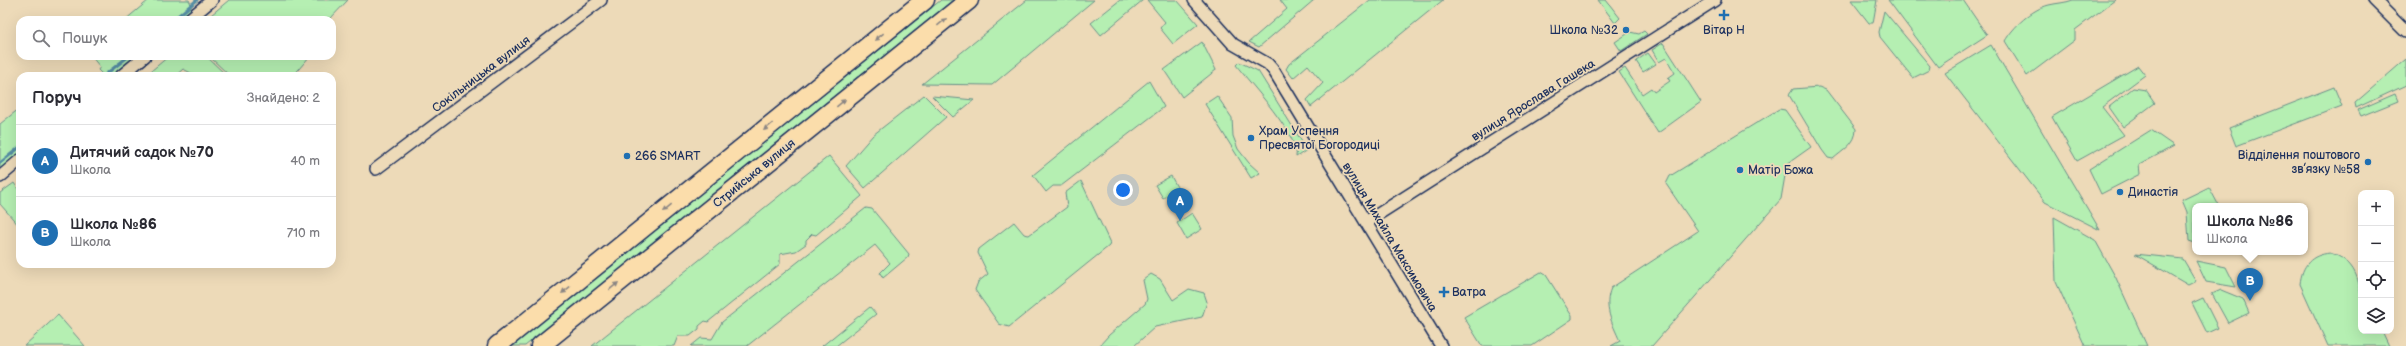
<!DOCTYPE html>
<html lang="uk">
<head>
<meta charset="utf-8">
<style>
	body { margin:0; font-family:"Balsamiq Sans",sans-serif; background:#f2f2f3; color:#2b2b33 }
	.controls { position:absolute; right:12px; bottom:12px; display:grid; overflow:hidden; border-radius:8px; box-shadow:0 4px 16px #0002 }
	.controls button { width:36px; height:36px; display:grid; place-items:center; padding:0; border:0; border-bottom:1px solid #e1e1e2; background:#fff; color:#2b2b33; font:20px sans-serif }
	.you { position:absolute; left:1123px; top:190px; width:14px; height:14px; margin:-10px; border:3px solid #fff; border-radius:50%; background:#1a73e8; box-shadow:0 0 0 6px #1a73e833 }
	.badge { display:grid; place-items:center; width:26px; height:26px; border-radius:50%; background:#1f6fb2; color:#fff; font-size:13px; font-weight:700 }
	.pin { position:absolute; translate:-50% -33px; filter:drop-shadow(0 1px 2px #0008) }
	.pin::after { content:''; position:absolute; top:21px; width:14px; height:12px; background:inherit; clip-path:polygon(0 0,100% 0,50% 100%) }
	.popup { position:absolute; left:2192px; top:203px; width:116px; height:52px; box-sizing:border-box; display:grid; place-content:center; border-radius:8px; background:#fff; filter:drop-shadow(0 1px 3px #0005); font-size:13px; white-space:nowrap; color:#7c7c81 }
	.popup b { font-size:15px; color:#2b2b33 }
	.popup::after { content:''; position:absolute; left:50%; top:100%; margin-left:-8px; border:8px solid transparent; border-top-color:#fff }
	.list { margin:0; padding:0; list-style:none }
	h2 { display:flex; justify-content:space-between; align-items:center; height:52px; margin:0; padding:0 16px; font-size:17px }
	h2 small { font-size:13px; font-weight:400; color:#7c7c81 }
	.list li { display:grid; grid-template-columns:26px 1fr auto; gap:12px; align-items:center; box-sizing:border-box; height:72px; padding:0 16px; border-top:1px solid #e1e1e2 }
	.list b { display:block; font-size:15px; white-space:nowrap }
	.list p { margin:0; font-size:13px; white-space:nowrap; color:#7c7c81 }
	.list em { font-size:13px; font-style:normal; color:#7c7c81 }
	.icon { flex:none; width:22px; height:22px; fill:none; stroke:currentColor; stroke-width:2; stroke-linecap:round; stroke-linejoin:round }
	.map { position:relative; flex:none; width:2406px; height:346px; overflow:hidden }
	.search { position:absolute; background:#fff; box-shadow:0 4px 16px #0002; left:16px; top:16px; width:320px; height:44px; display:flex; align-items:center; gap:10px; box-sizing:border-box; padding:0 14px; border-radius:12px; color:#7c7c81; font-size:15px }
	.panel { position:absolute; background:#fff; box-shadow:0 4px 16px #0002; left:16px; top:72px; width:320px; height:196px; border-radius:12px }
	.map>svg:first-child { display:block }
	.green { fill:#b5efb2; stroke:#688f88 }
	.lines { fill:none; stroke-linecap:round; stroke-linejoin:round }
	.stream { stroke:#558da4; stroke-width:3 }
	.minor-casing { stroke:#1b2f5e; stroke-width:14 }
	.primary-casing { stroke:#1b2f5e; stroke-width:21 }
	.minor { stroke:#eddab8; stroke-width:11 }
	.primary { stroke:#fbddab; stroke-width:18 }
	.oneway { fill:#8b8684 }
	.poi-dot { fill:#1f6fb2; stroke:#eddab8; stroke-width:1.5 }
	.labels { text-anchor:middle; stroke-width:3.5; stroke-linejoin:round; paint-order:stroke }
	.poi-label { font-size:12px; fill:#1b2f5e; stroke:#eddab8; text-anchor:start }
	.street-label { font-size:12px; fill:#1b2f5e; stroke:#eddab8 }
</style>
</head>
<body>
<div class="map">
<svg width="2406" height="346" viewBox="0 0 2406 346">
	<rect width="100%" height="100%" fill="#eddab8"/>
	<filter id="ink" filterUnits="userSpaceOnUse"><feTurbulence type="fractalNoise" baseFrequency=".025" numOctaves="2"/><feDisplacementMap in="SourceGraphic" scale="8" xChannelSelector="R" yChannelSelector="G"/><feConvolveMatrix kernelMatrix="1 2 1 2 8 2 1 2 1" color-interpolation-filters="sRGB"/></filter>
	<g filter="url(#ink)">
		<g class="green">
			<path d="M149,0H189C194,8 189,15 183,20H125Z"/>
			<path d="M229,0H348L329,20H205Z"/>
			<path d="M941,0H953L525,346H512Z"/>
			<path d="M1027,0H1094L992,85L922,84Z"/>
			<path d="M1120,0H1143L1101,35L1091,23Z"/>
			<path d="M1147,0H1177L1198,24L1173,44L1160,28L1165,22Z"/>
			<path d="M1280,0H1314L1259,47L1249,42L1287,9Z"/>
			<path d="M1370,0H1443L1311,107L1307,100L1323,83L1308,65L1293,78L1286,69L1289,64Z"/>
			<path d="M1598,0H1606L1620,18L1615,23Z"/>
			<path d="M1851,0H1877L1873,23H1869Z"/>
			<path d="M1888,0H1963L1987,35L1938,67Z"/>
			<path d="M2073,0H2115L2075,30V40L2027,76L2005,41C2013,27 2032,9 2049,5C2057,3 2065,3 2073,0Z"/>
			<path d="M1884,11L1930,66L1929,70L1913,78L1880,37L1879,32Z"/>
			<path d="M1644,31L1647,34L1621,51L1615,42L1630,32L1639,34Z"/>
			<path d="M1202,42L1216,70L1182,97L1164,70Z"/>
			<path d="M1663,43L1701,102L1658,133L1619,72L1625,68L1642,94L1651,88L1654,92L1670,81L1668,78L1675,73L1666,58L1659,62L1652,50Z"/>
			<path d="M1991,45L2100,230L2045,202L1945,73Z"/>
			<path d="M1648,53L1656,64L1643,72L1636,61Z"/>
			<path d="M91,56H140L116,76H104L98,70L100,67Z"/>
			<path d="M169,56H206L227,76H197L183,69L175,76H145Z"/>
			<path d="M209,56H310L293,76H230Z"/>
			<path d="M2406,59V85L2356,108L2355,103Z"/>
			<path d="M1239,62L1258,71L1307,150L1296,157C1301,138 1249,82 1236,65Z"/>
			<path d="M2138,66L2145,75L2102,107L2124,135L2077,161L2052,117Z"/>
			<path d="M1149,81L1164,107L1061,186H1053L1046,192L1033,175Z"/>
			<path d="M1819,87L1826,90L1856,129C1856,144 1843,150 1833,159L1828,158L1822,150L1789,95L1793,89Z"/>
			<path d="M2334,87L2342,106L2236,146L2229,128Z"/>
			<path d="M2133,88L2146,90L2155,103L2123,127L2109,107Z"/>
			<path d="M2395,94L2398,101L2361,116L2358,110Z"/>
			<path d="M924,95L946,117L865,188L846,166L873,135Z"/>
			<path d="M932,96L974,100L953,117Z"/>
			<path d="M1217,96L1232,118L1233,136L1238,149L1249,163L1260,173L1251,178L1205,104Z"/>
			<path d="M20,108V155L0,171V124Z"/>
			<path d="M1779,109L1785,110L1811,147L1787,164L1781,199L1652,346H1611L1620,341C1612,323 1603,307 1611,288L1698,231L1666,184L1670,176Z"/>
			<path d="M2151,130L2174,146L2139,165L2140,174L2101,194L2089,169Z"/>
			<path d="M829,156L862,196L816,235L812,234L806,240V244L796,251L780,254V264L708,322L705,321L699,326V329L690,336H678L674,346H592Z"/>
			<path d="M1171,176L1178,189L1163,198L1155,185Z"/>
			<path d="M1081,181L1110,243L1109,246L1009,327L999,324L975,290L978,282L988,274L978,253L979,249L1014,222L1024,234L1029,235L1067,207L1065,193Z"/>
			<path d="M14,183L20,192V227L0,204V193Z"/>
			<path d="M2209,187L2219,206H2195V243L2189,241L2187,212L2182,200Z"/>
			<path d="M866,208L872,209L909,254L908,257L883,278L880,273L890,263L875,245L747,346H691L701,338L712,339L722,322Z"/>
			<path d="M1192,213L1202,229L1186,239L1177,223Z"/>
			<path d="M2054,217L2095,240L2116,278L2147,346H2085L2056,282Z"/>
			<path d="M2330,253C2366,263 2361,301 2361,331H2382L2389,346H2328L2300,284C2302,265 2311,255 2330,253Z"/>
			<path d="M2135,254L2183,259L2196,281L2188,285Z"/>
			<path d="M2196,261L2226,267L2236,287L2206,282Z"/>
			<path d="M1541,272L1546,275L1572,316V319L1532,346H1482L1464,317Z"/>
			<path d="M1151,274L1160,279L1173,300L1189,289L1204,293L1207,302L1202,317L1155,327L1134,346H1099L1109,335L1145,304L1147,299L1143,280Z"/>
			<path d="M2221,290L2243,299L2249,313L2228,323L2212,294Z"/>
			<path d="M2203,298L2218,328L2207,333L2192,303Z"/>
			<path d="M870,307L876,314L836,346H822Z"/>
			<path d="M58,315L85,346H24Z"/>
		</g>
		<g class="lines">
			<g class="stream">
				<path d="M173,20L197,0"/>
				<path d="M106,74L129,56"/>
				<path d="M0,163L20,147"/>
			</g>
			<g class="minor-casing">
				<g id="minor">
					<path d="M1194,0L1233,44L1268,64L1274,71L1441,346"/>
					<path d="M2374,0L2406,32"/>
					<path d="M188,20L212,0"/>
					<path d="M121,76L145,56"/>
					<path d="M376,169L601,0"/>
					<path d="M0,177L20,160"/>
					<path d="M1366,222L1715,0"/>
				</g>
			</g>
			<g class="primary-casing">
				<g id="primary">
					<path d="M497,346L925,0"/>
					<path d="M540,346L969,0"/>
				</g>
			</g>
			<use href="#minor" class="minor"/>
			<use href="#primary" class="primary"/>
		</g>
		<defs><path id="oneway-solid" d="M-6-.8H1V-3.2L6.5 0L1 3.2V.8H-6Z"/></defs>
		<g class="oneway">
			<use href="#oneway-solid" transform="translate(942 22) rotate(-39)"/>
			<use href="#oneway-solid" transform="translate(879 37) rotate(141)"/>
			<use href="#oneway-solid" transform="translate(841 103) rotate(-39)"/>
			<use href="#oneway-solid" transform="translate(768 127) rotate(141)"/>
			<use href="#oneway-solid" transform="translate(667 209) rotate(141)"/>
			<use href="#oneway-solid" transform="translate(614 286) rotate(-39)"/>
			<use href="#oneway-solid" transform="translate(566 290) rotate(141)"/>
		</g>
	</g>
	<g class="poi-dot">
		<path d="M1722 9h4v4h4v4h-4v4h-4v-4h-4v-4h4z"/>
		<circle cx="1626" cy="30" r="4"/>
		<circle cx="1251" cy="138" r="4"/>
		<circle cx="627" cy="156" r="4"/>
		<circle cx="2368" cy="162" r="4"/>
		<circle cx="1740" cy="170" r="4"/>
		<circle cx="2120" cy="192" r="4"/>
		<path d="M1442 286h4v4h4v4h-4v4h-4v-4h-4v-4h4z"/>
	</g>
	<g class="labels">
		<g class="poi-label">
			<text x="1618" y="34" text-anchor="end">Школа №32</text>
			<text x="1724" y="34" text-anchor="middle">Вітар Н</text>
			<text x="1259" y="135">Храм Успення<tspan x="1259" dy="14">Пресвятої Богородиці</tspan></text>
			<text x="2360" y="159" text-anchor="end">Відділення поштового<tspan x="2360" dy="14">зв’язку №58</tspan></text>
			<text x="635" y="160">266 SMART</text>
			<text x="1748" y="174">Матір Божа</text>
			<text x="2128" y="196">Династія</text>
			<text x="1452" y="296">Ватра</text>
		</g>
		<g class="street-label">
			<text transform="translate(481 74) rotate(-37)" y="4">Сокільницька вулиця</text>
			<text transform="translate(1533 100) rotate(-32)" y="4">вулиця Ярослава Гашека</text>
			<text transform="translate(754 173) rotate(-39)" y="4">Стрийська вулиця</text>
			<text transform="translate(1390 237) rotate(59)" y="4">вулиця Михайла Максимовича</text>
		</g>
	</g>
</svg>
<div class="controls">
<button>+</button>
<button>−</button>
<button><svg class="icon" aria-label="locate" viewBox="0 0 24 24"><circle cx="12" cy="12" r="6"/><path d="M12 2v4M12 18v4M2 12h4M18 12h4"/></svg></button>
<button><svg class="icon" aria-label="layers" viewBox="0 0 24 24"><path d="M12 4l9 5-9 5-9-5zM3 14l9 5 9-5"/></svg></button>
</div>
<div class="you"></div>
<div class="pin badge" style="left:1180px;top:221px">A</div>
<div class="pin badge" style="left:2250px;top:301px">B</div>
<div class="popup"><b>Школа №86</b>Школа</div>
<div class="search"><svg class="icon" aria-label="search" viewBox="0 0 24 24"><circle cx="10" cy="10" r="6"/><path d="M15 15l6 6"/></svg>Пошук</div>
<section class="panel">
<h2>Поруч<small>Знайдено: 2</small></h2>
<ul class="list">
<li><span class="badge">A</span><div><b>Дитячий садок №70</b><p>Школа</p></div><em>40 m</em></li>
<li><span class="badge">B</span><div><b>Школа №86</b><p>Школа</p></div><em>710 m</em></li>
</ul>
</section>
</div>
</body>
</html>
